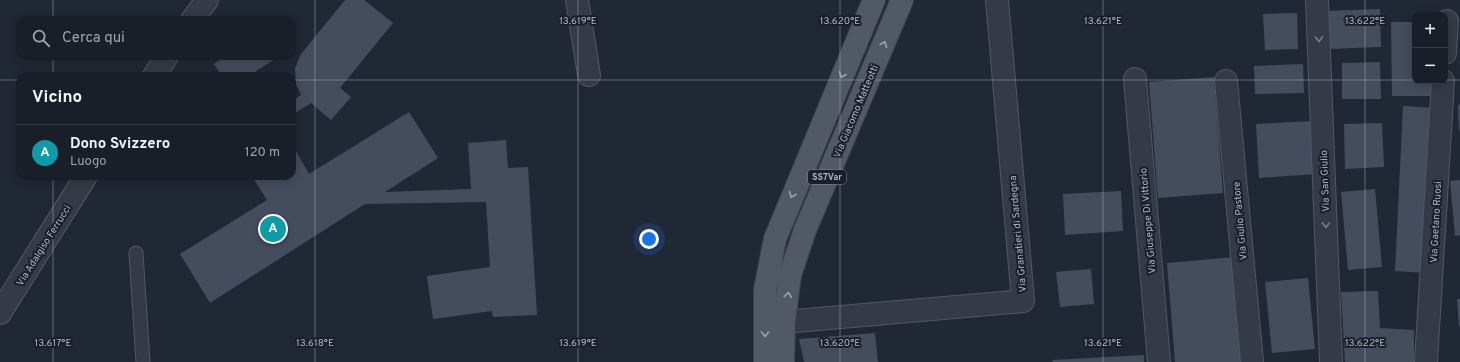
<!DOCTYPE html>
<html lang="it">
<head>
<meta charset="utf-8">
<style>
	body { margin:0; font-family:Overpass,sans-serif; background:#222730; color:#f1f3f6 }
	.controls { position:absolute; right:12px; top:12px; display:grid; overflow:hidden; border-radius:8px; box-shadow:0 2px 10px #0003 }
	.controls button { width:36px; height:36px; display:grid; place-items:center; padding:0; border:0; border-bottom:1px solid #373c45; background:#191e28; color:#f1f3f6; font:20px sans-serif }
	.you { position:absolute; left:649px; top:239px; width:14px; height:14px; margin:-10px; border:3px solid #fff; border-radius:50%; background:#1a73e8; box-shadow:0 0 0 6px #1a73e833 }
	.badge { display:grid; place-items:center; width:26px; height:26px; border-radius:50%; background:#86a6f0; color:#fff; font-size:13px; font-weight:700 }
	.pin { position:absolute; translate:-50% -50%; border:2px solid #fff; box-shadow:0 1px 4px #0006 }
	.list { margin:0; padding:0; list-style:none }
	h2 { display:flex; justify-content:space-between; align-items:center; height:52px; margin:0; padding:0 16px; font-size:17px }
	h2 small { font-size:13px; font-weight:400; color:#9fa2a8 }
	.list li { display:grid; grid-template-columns:26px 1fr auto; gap:12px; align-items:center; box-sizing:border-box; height:56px; padding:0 16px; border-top:1px solid #373c45 }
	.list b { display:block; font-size:15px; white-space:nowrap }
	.list p { margin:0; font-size:13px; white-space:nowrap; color:#9fa2a8 }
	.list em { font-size:13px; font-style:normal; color:#9fa2a8 }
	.icon { flex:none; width:22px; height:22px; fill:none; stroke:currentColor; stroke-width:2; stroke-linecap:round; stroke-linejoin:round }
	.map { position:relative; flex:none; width:1460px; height:362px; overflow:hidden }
	.search { position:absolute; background:#191e28; box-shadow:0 2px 10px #0003; left:16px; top:16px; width:280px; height:44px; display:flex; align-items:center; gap:10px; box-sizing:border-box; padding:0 14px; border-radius:12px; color:#9fa2a8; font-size:15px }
	.panel { position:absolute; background:#191e28; box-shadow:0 2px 10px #0003; left:16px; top:72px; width:280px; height:108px; border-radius:12px }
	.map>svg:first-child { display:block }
	.building { fill:#444d5d }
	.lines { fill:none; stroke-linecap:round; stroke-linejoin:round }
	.service-casing { stroke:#525764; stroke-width:15 }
	.minor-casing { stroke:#525764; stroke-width:24 }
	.tertiary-casing { stroke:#525764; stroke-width:24 }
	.primary-casing { stroke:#3e434f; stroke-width:24 }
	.service { stroke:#343a46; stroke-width:13 }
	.minor { stroke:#343a46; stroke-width:22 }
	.tertiary { stroke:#343a46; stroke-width:22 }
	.primary { stroke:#525966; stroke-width:22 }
	.oneway { stroke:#777d8b }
	.oneway2 { stroke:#9ca2b0 }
	.ticks { fill:none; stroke:#aeb4c3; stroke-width:1; stroke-opacity:0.45 }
	.labels { text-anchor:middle; stroke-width:4; stroke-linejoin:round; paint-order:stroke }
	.shield { fill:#1a1f2a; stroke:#828795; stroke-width:1 }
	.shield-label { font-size:9px; font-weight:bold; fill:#aeb4c3 }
	.street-label { font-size:10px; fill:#aeb4c3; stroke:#1a1f2a }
	.ticks-label { font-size:10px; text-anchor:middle; fill:#aeb4c3; stroke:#1a1f2a; stroke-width:4; stroke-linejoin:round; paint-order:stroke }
</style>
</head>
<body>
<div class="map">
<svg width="1460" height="362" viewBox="0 0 1460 362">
	<rect width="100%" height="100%" fill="#212835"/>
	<g class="building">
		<path d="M345,0H364L393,23L340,88L351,97L331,120L311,103L292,115V101L301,95L296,84L295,68L301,54Z"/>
		<path d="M1380,9L1381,47L1329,49L1327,11Z"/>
		<path d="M1297,13L1298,49L1265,50L1263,14Z"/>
		<path d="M1391,22H1415V81H1434V96H1392Z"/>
		<path d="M226,56H280L256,71L253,76H222L214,64Z"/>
		<path d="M1380,62L1381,99H1342V63Z"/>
		<path d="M1303,64L1304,93L1255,94L1254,66Z"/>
		<path d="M1214,77L1223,193L1158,198L1149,82Z"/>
		<path d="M1460,104V131H1459L1458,105Z"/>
		<path d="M1403,106L1435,108L1428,273L1395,271Z"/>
		<path d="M409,112L438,158L385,192L471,189L468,143L506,140L508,168L528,167L537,315L493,317L492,311L433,319L427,276L490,267L486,202L365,204L210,303L180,254L267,200L252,176H292V144L309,174Z"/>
		<path d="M1313,121L1316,174L1259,178L1256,124Z"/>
		<path d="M1382,123L1384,167L1345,169L1344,124Z"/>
		<path d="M1460,180V235L1455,236L1450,181Z"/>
		<path d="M1375,189L1382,267L1348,270L1341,192Z"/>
		<path d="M1121,191L1123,231L1065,235L1063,194Z"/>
		<path d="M1235,257L1244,362H1175L1167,263Z"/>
		<path d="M1091,269L1094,304L1060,307L1056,272Z"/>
		<path d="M1308,278L1315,349L1272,353L1265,282Z"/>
		<path d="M1378,291L1380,328L1414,330V362H1345L1341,292Z"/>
		<path d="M1457,299H1460V326H1459Z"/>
		<path d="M875,333L878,362H804L799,339Z"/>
		<path d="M1144,355V362H1053L1052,360Z"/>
	</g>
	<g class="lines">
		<g class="service-casing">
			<path id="service" d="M136,253L143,362"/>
		</g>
		<g class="minor-casing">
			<g id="minor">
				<path d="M577,0L589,75"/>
				<path d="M1317,0L1331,362"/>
				<path d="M1445,53L1447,21"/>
				<path d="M1135,79L1159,362"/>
				<path d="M1226,81L1252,362"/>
				<path d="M784,322L1023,301L997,0"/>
				<path d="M1426,362L1443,81"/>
			</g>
		</g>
		<g class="tertiary-casing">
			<g id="tertiary">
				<path d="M192,20L207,0"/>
				<path d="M154,76L167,56"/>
				<path d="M0,313L86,176"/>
			</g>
		</g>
		<g class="primary-casing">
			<g id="primary">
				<path d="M765,362V290L775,239L874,0"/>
				<path d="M783,362L784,322L790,275L805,230L902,0"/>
			</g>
		</g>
		<use href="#service" class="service"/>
		<use href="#minor" class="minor"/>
		<use href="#tertiary" class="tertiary"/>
		<use href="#primary" class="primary"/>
	</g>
	<defs><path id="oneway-chevron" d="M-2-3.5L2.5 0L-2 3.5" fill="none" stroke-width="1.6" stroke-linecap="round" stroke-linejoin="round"/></defs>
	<g class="oneway">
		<use href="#oneway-chevron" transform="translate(1319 39) rotate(88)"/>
		<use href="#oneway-chevron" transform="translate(1326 225) rotate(88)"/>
	</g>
	<g class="oneway2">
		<use href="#oneway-chevron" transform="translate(884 44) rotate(-67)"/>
		<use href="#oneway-chevron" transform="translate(842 75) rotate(113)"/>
		<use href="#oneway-chevron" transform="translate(792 195) rotate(112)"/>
		<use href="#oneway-chevron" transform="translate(788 295) rotate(-83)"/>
		<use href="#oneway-chevron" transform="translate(765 334) rotate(90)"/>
	</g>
	<path class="ticks" d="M53,0V20M315,0V362M578,0V362M840,0V362M1103,0V362M1365,0V362M53,56V76M0,80H20M292,80H1415M1445,80H1460M53,176V362"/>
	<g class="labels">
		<rect class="shield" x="808" y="170" width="38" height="14" rx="3"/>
		<g class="shield-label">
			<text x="827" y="180">SS7Var</text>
		</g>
		<g class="street-label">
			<text transform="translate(855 111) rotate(-67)" y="4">Via Giacomo Matteotti</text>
			<text transform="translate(1324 181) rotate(-92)" y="4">Via San Giulio</text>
			<text transform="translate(1147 221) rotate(-95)" y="4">Via Giuseppe Di Vittorio</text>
			<text transform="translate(1239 221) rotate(-95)" y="4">Via Giulio Pastore</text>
			<text transform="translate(1435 222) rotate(-87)" y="4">Via Gaetano Ruosi</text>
			<text transform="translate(1017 234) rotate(-95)" y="4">Via Granatieri di Sardegna</text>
			<text transform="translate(43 245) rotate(-58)" y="4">Via Adalgiso Ferrucci</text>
		</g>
	</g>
	<g class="ticks-label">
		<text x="578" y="24">13.619°E</text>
		<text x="840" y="24">13.620°E</text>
		<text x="1103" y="24">13.621°E</text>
		<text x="1365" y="24">13.622°E</text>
		<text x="53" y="346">13.617°E</text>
		<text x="315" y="346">13.618°E</text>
		<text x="578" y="346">13.619°E</text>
		<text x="840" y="346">13.620°E</text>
		<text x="1103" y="346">13.621°E</text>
		<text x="1365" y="346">13.622°E</text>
	</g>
</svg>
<div class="controls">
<button>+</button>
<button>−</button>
</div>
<div class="you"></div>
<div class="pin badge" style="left:273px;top:229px;background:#0f9aa8">A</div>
<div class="search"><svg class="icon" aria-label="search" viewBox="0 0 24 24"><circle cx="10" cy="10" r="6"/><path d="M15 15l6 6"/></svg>Cerca qui</div>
<section class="panel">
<h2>Vicino<small></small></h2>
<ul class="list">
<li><span class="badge" style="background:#0f9aa8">A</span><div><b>Dono Svizzero</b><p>Luogo</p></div><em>120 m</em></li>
</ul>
</section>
</div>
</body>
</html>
